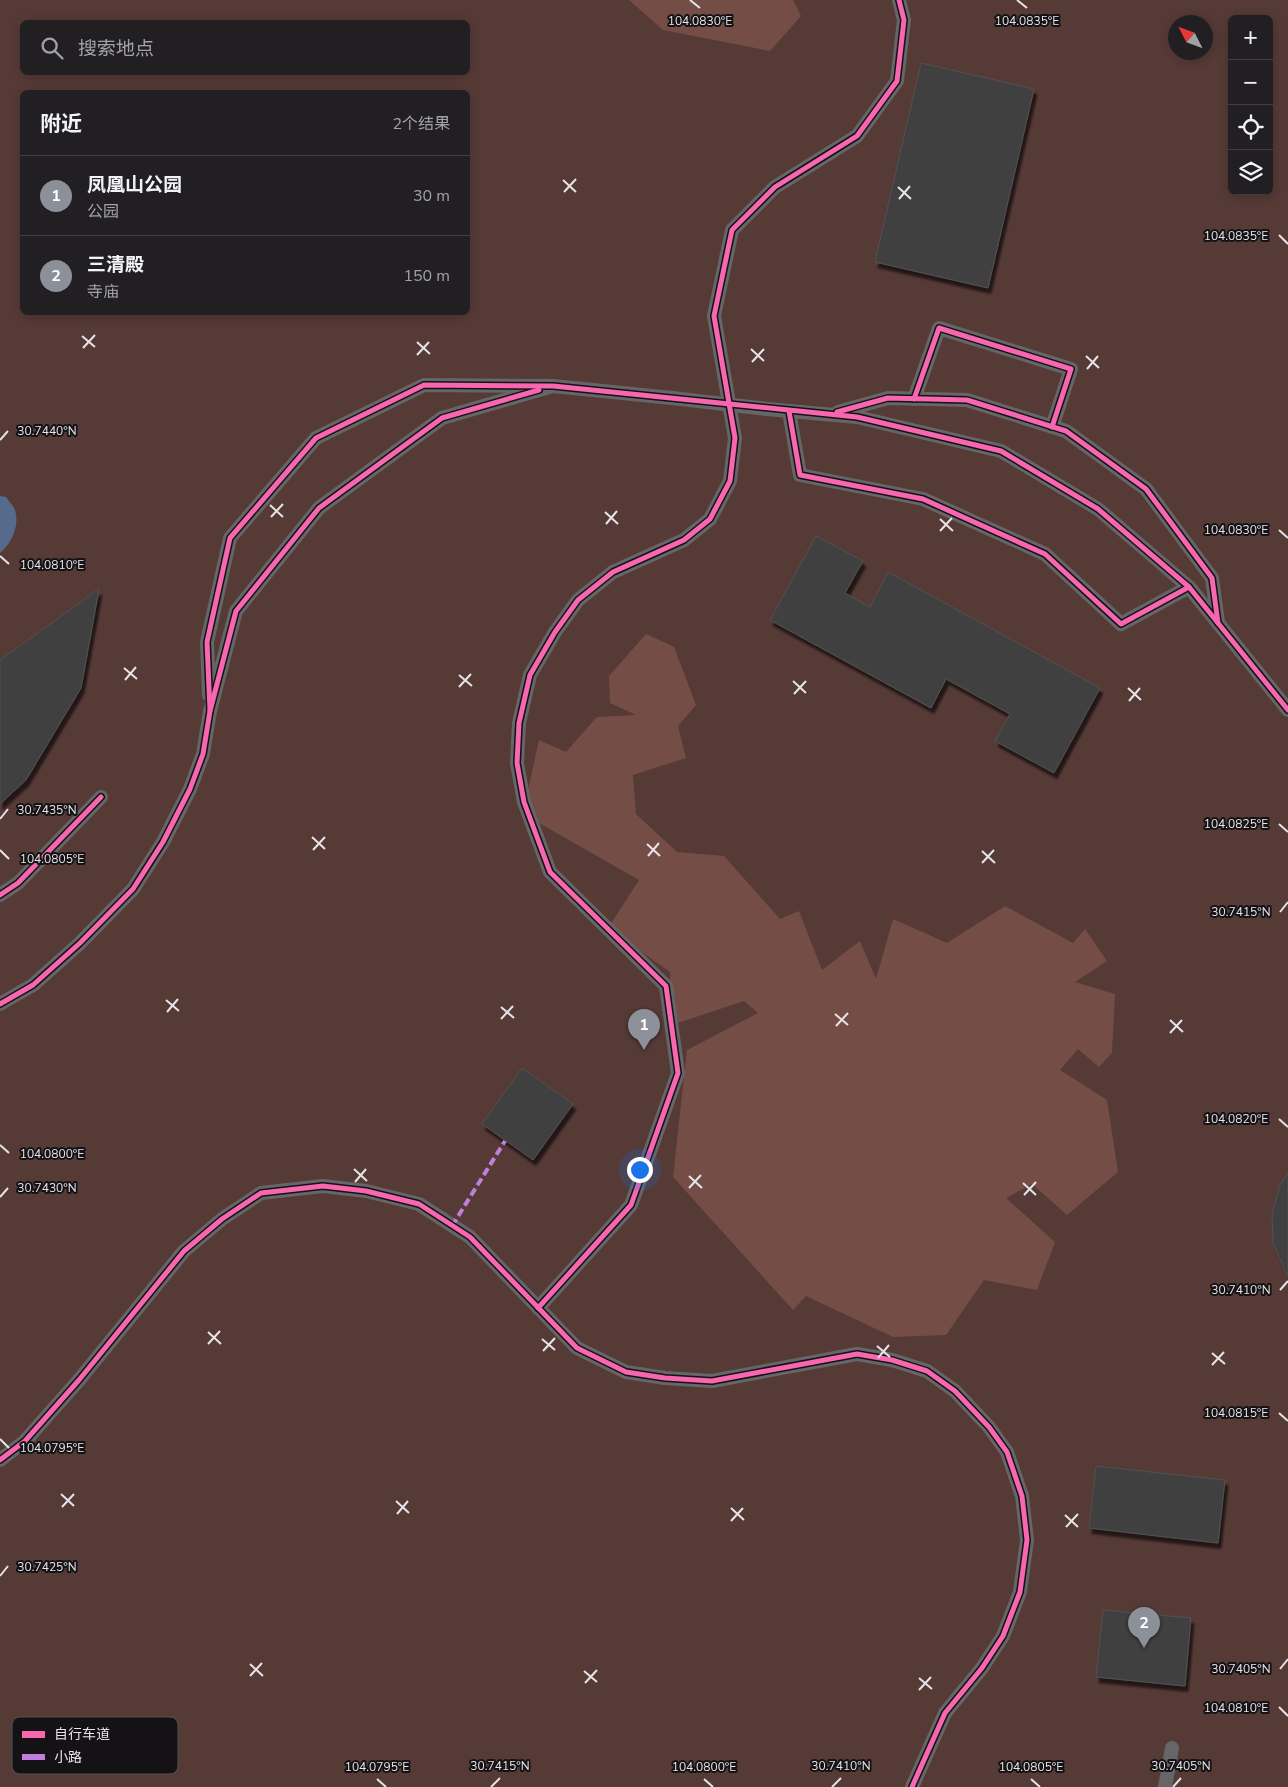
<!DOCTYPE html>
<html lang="zh">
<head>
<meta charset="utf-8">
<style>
	body { margin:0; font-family:"Nunito Sans","Noto Sans SC",sans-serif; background:#2d2c2e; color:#f1f3f6 }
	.controls { position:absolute; right:15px; top:15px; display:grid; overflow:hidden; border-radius:8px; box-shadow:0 2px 12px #0003 }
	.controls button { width:45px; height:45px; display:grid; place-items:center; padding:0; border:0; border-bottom:1px solid #3e3d3f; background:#211f21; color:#f1f3f6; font:25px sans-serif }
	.compass { position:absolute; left:1168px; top:15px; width:45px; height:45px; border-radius:50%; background:#211f21; box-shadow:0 2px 12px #0003; rotate:312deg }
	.you { position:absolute; left:639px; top:1169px; width:18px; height:18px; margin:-12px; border:4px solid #fff; border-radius:50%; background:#1a73e8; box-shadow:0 0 0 8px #1a73e833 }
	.badge { display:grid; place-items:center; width:32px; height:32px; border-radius:50%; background:#8c9099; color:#fff; font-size:16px; font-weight:700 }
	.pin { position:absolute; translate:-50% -41px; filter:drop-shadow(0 1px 2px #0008) }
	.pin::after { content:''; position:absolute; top:26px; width:18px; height:15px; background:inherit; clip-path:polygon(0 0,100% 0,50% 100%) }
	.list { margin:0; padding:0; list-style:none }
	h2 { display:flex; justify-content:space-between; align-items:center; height:65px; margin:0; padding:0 20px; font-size:21px }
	h2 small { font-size:16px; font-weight:400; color:#a2a2a5 }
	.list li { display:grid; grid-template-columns:32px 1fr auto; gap:15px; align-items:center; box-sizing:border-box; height:80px; padding:0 20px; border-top:1px solid #3e3d3f }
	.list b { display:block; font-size:19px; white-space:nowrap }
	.list p { margin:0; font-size:16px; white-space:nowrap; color:#a2a2a5 }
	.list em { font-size:16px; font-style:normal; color:#a2a2a5 }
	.icon { flex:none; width:28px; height:28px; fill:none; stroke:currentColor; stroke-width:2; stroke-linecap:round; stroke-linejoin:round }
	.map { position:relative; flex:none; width:1288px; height:1787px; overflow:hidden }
	.search { position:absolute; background:#211f21; box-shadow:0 2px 12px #0003; left:20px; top:20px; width:450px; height:55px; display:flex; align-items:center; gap:12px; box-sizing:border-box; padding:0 18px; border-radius:8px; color:#a2a2a5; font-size:19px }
	.panel { position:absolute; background:#211f21; box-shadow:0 2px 12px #0003; left:20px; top:90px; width:450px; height:225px; border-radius:8px }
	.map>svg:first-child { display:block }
	.green { fill:#563a36; fill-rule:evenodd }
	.forest { fill:#754d47 }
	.water { fill:#566b8c }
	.building { fill:#413f40; stroke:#535152; filter:url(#shadow) }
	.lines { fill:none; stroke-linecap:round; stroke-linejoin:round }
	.lane { stroke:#666567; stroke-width:14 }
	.lane-bridge { stroke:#666567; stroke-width:14 }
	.quiet { stroke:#c07fdc; stroke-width:4; stroke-dasharray:8 4; stroke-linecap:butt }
	.cycleway-casing { stroke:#141214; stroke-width:8 }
	.cycleway { stroke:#f766af; stroke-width:5 }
	.ticks { fill:none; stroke:#e7e4e7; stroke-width:2 }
	.key { fill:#141214; stroke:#535153; stroke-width:1 }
	.key-label { font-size:14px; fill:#e7e4e7 }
	.ticks-label { font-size:12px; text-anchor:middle; fill:#e7e4e7; stroke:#141214; stroke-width:4; stroke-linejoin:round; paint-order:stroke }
</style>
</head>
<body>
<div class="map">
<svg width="1288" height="1787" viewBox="0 0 1288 1787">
	<defs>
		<filter id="shadow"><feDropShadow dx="3" dy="5.5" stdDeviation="1" flood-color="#0009"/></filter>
	</defs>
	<rect width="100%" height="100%" fill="#2c292c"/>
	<path class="green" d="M0,0H1288V1787H0ZM1232,19H1269V191H1232ZM22,22H468V72H22ZM1176,22H1206V52H1176ZM22,92H468V312H22Z"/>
	<g class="forest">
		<path d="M629,0H793L801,16L770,51L663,30Z"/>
		<path d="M646,634L674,647L696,705L678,726L686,758L633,775L636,814L677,852L724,856L780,919L799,911L822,970L860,941L876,979L893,919L947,943L1005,906L1073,943L1085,929L1107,961L1075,982L1115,994L1112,1053L1099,1067L1078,1049L1060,1070L1107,1100L1118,1172L1067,1215L1032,1184L1006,1198L1055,1242L1037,1290L984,1280L946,1335L893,1337L806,1296L793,1310L673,1177L687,1050L758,1013L744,1001L672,1025L670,972L608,928L639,880L523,814L539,740L566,752L597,717L636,715L610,703L609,676Z"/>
	</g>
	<path class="water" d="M0,496L6,497C9,501 13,506 15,510C20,526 11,544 0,553Z"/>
	<g class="building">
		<path d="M921,63L1034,89L988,288L875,262Z"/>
		<path d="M816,536L863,561L845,593L870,607L888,572L1100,688L1054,773L995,741L1010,714L946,679L931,708L770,620Z"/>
		<path d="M99,589L81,688L26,780L0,804V660Z"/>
		<path d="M522,1068L573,1104L533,1160L482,1124Z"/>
		<path d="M1288,1173V1277L1273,1243L1272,1214L1280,1185Z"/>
		<path d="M1096,1466L1225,1480L1218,1543L1089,1528Z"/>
		<path d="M1103,1610L1191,1618L1185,1686L1096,1677Z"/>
	</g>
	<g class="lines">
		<g class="lane">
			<path d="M914,399L939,328L1071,369L1052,427"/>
			<path d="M767,409L857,417L1001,451L1098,509L1189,587L1288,710"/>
			<path d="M789,411L800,475L923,499L1045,554L1121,624L1189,587"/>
			<path d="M838,412L888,398L967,400L1066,431L1146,489L1212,578L1218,622"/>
			<path d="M209,695L207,642L230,538L316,438L424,385L553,386L672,398"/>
			<path d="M0,895L18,883L101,797"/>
			<path d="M0,1004L33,985L80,943L133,889L163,842L190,789L203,754L210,711L236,611L319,508L442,418L553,386"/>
			<path d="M538,1308L631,1205L678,1073L666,986L550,872L524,802L517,763L519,723L530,675L555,632L578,600L613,572L684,540L710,519L730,481L735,438L714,316L732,230L775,187L857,136L897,81L904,20L899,0"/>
			<path d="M0,1460L25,1441L79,1380L184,1251L222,1219L261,1193L323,1186L366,1191L419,1204L470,1237L577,1348L626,1372L665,1378L712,1381L857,1354L892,1360L927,1371L955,1391L989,1427L1007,1452L1022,1496L1027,1540L1020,1592L1003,1636L982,1668L945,1713L912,1787"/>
			<path d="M1165,1787L1172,1748"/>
		</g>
		<path class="lane-bridge" d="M672,398L767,409"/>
		<path class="quiet" d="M452,1226L505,1141"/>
		<g class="cycleway-casing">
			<g id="cycleway">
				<path d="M914,399L939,328L1071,369L1052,427"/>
				<path d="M789,411L800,475L923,499L1045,554L1121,624L1189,587"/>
				<path d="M837,412L888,398L967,400L1066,431L1146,489L1212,578L1218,623"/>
				<path d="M210,711L207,642L230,538L316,438L424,385L553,386L857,417L1001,451L1098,509L1189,587L1288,710"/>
				<path d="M0,895L18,883L101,797"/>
				<path d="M0,1004L33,985L80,943L133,889L163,842L190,789L203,754L210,711L236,611L319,508L442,418L539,390"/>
				<path d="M538,1308L631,1205L678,1073L666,986L550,872L524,802L517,763L519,723L530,675L555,632L578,600L613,572L684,540L710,519L730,481L735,438L714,316L732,230L775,187L857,136L897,81L904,20L899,0"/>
				<path d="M0,1460L25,1441L79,1380L184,1251L222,1219L261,1193L323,1186L366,1191L419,1204L470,1237L577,1348L626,1372L665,1378L712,1381L857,1354L892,1360L927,1371L955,1391L989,1427L1007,1452L1022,1496L1027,1540L1020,1592L1003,1636L982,1668L945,1713L912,1787"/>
			</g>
		</g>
		<use href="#cycleway" class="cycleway"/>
	</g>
	<path class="ticks" d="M690,0L700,8M1017,0L1027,8M563,180L576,192M898,187L911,199M564,192L576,179M899,199L910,186M1279,235L1288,244M82,336L95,347M417,342L430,354M83,348L95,335M751,349L764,361M417,355L429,342M1086,356L1099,368M752,362L764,349M1087,369L1098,356M0,440L8,431M270,505L283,517M605,512L618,524M271,517L283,504M940,519L953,531M606,524L617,511M1279,530L1288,538M940,531L952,518M0,556L9,564M124,668L137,679M459,675L472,686M125,680L136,667M793,681L806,693M459,687L471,674M1128,688L1141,700M794,694L806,681M1129,701L1140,688M0,819L8,809M1279,824L1288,832M312,837L325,849M647,844L660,856M0,850L9,859M313,850L325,837M982,851L995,863M648,856L659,843M982,863L994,850M1280,912L1288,902M166,1000L179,1011M501,1007L514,1018M167,1012L178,999M835,1014L848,1025M501,1019L513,1006M1170,1020L1183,1032M836,1026L848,1013M1170,1033L1182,1020M1279,1119L1288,1127M0,1145L9,1153M354,1169L367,1181M689,1176L702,1188M355,1182L366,1169M1023,1183L1036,1195M689,1188L701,1175M1024,1195L1036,1182M0,1197L8,1188M1280,1290L1288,1281M208,1332L221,1344M542,1339L555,1350M208,1344L220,1331M877,1346L890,1357M543,1351L555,1338M1212,1353L1225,1364M878,1358L889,1345M1212,1365L1224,1352M1279,1413L1288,1421M0,1439L9,1448M61,1494L74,1506M396,1501L409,1513M62,1507L74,1494M731,1508L744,1520M397,1514L408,1501M1065,1515L1078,1527M731,1521L743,1508M1066,1527L1078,1514M0,1576L8,1566M250,1664L263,1676M1280,1669L1288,1659M584,1671L597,1682M250,1676L262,1663M919,1678L932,1689M585,1683L597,1670M919,1690L931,1677M1279,1707L1288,1716M377,1779L386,1787M704,1779L713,1787M1031,1779L1040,1787M491,1787L500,1778M832,1787L841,1778M1173,1787L1181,1778"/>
	<rect x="12" y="1717" width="166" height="57" rx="8" class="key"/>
	<rect x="22" y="1731" width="23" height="7" fill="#f766af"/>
	<rect x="22" y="1754" width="23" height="6" fill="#c07fdc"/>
	<g class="key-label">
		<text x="54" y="1739">自行车道</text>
		<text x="54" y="1762">小路</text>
	</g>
	<g class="ticks-label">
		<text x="700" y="25">104.0830°E</text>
		<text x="1027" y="25">104.0835°E</text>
		<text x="1236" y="240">104.0835°E</text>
		<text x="47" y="435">30.7440°N</text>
		<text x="1236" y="534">104.0830°E</text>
		<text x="52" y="569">104.0810°E</text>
		<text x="47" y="814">30.7435°N</text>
		<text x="1236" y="828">104.0825°E</text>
		<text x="52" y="863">104.0805°E</text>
		<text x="1241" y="916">30.7415°N</text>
		<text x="1236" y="1123">104.0820°E</text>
		<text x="52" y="1158">104.0800°E</text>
		<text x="47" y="1192">30.7430°N</text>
		<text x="1241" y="1294">30.7410°N</text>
		<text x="1236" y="1417">104.0815°E</text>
		<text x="52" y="1452">104.0795°E</text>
		<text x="47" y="1571">30.7425°N</text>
		<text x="1241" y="1673">30.7405°N</text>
		<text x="1236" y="1712">104.0810°E</text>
		<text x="500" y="1770">30.7415°N</text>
		<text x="841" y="1770">30.7410°N</text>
		<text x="1181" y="1770">30.7405°N</text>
		<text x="377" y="1771">104.0795°E</text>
		<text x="704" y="1771">104.0800°E</text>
		<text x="1031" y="1771">104.0805°E</text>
	</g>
</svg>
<div class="controls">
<button>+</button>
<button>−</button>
<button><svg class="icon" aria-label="locate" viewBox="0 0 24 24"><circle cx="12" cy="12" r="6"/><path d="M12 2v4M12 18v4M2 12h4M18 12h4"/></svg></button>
<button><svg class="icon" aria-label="layers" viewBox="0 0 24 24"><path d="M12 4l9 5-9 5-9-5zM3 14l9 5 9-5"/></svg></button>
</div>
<svg class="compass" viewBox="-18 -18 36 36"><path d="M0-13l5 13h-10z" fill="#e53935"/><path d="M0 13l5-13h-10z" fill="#a2a2a5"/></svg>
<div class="you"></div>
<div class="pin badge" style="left:644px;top:1050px">1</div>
<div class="pin badge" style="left:1144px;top:1648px">2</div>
<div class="search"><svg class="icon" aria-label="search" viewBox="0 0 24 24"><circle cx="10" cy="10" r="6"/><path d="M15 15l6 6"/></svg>搜索地点</div>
<section class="panel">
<h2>附近<small>2个结果</small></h2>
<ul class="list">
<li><span class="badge">1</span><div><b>凤凰山公园</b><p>公园</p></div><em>30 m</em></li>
<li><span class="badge">2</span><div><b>三清殿</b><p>寺庙</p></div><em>150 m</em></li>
</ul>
</section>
</div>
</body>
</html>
